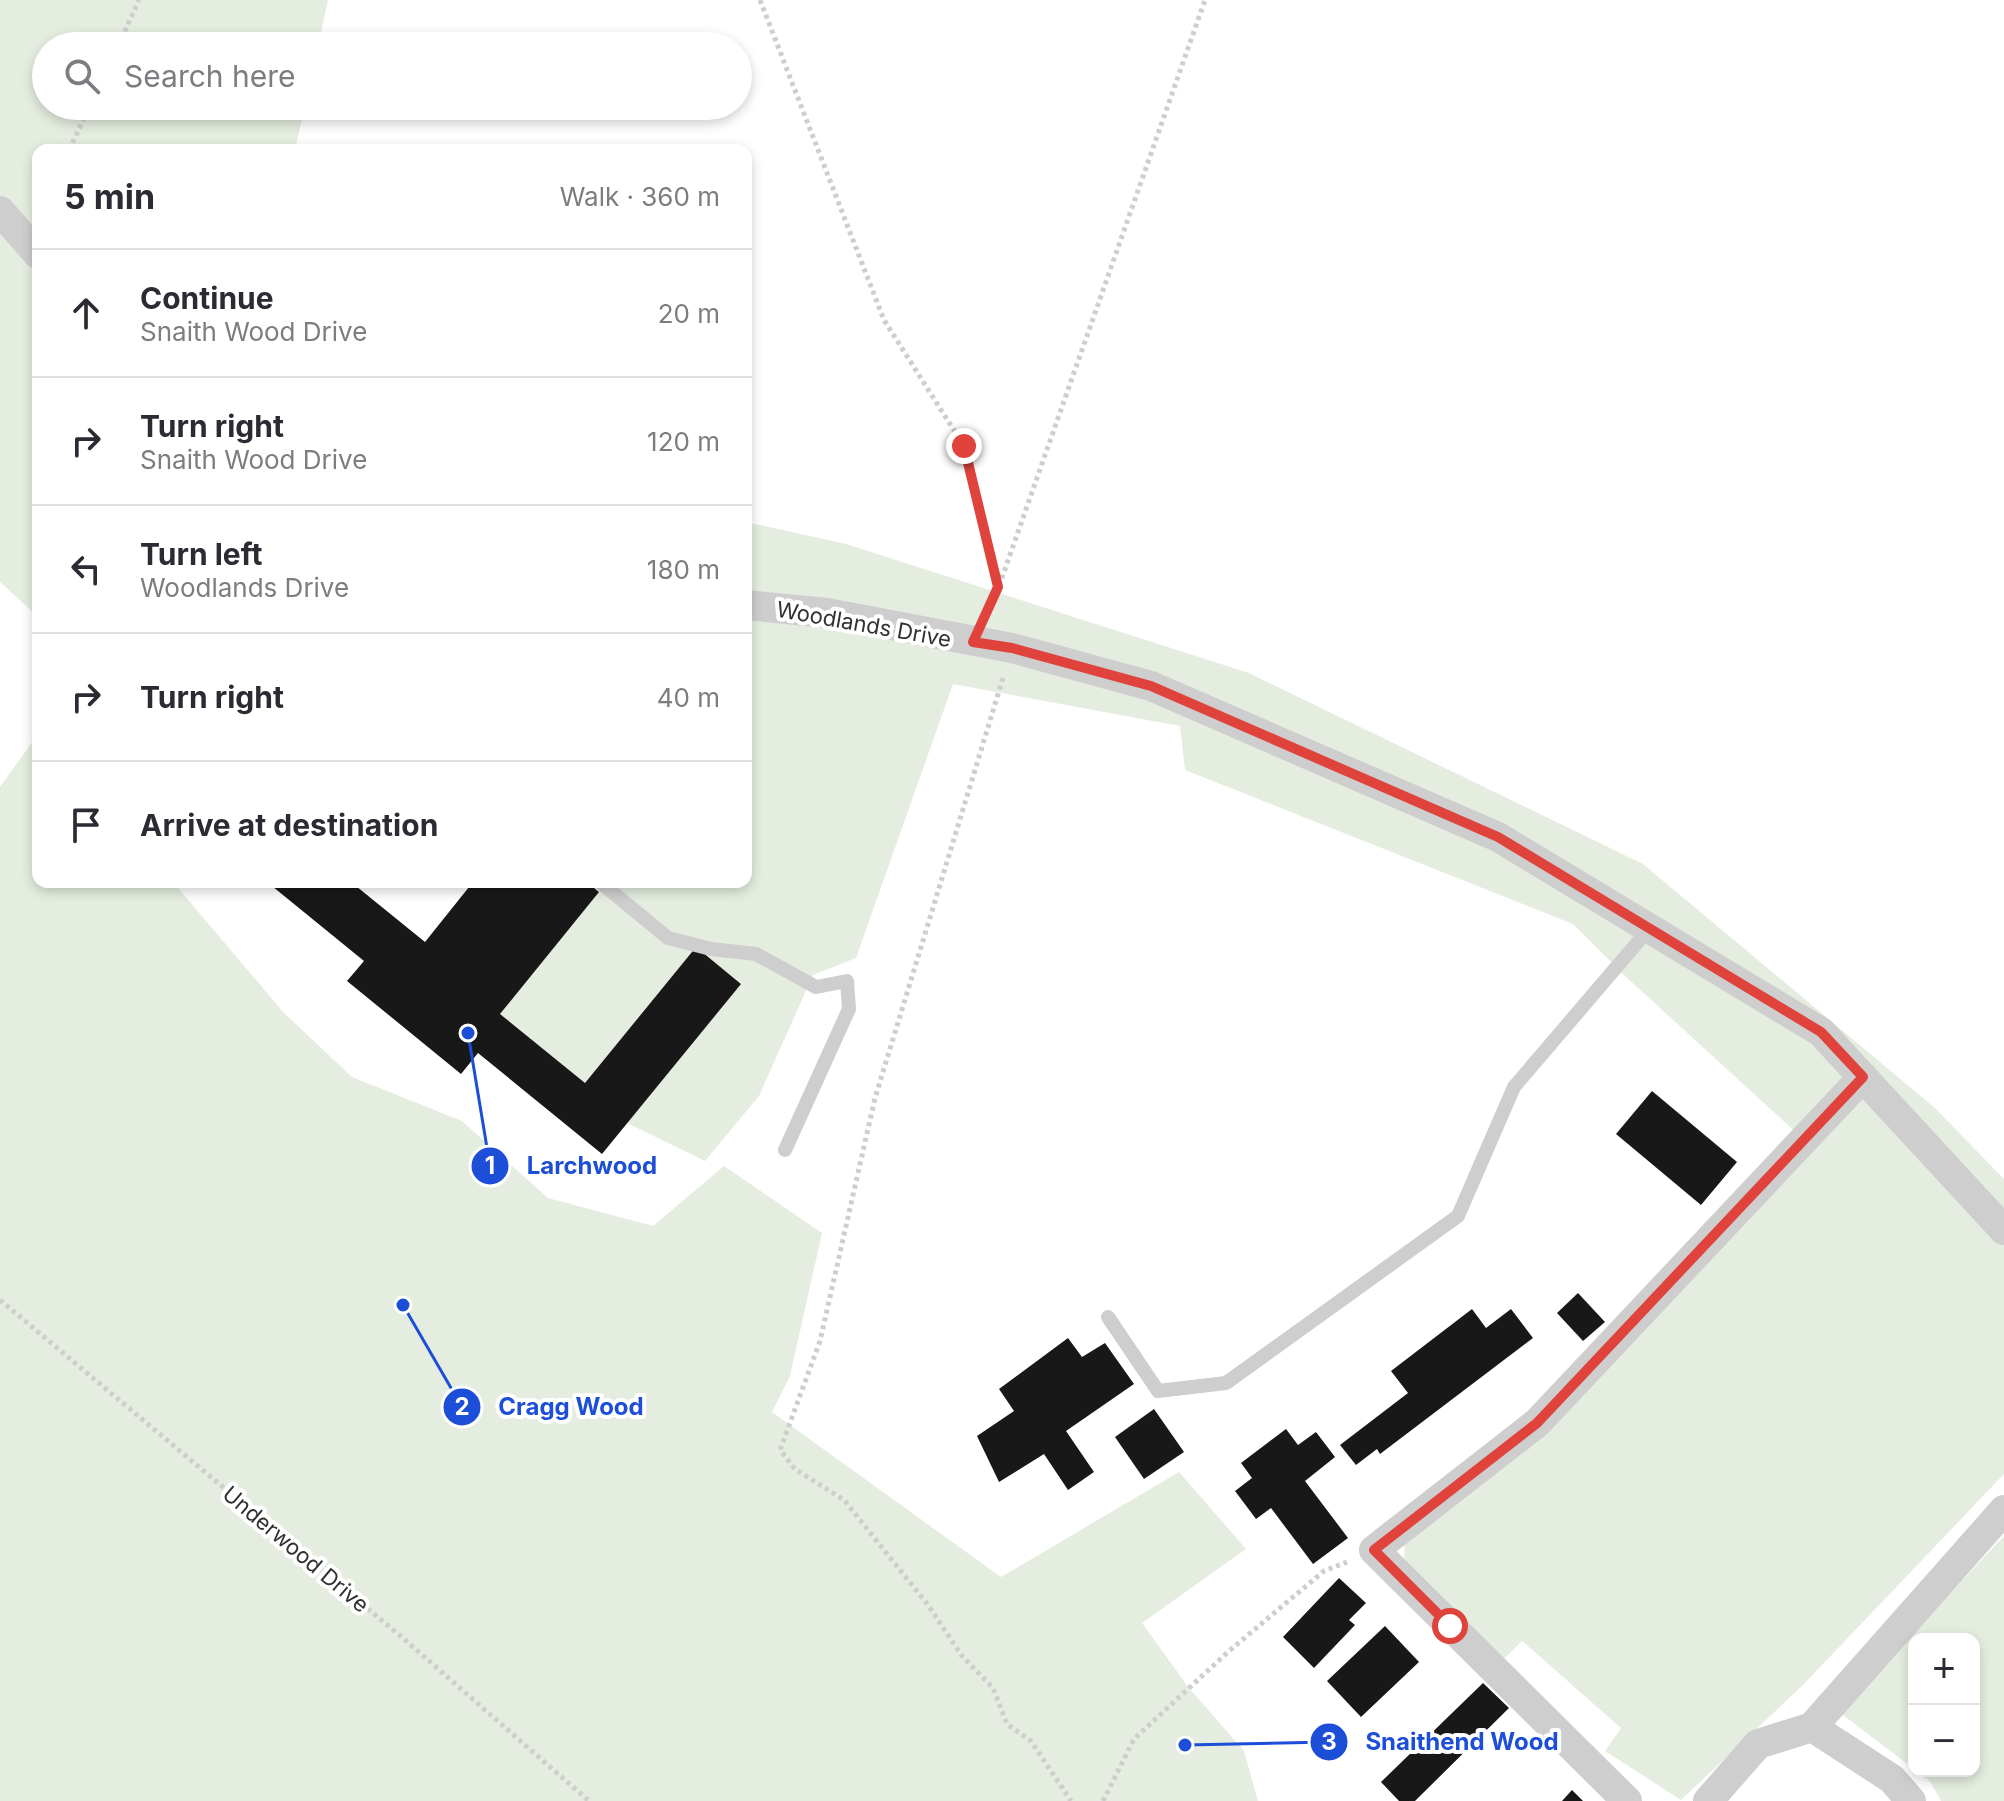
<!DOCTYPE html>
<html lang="en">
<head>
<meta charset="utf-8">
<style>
	body { margin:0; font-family:Inter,sans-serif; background:#f7f7f7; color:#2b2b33 }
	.controls { position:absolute; right:24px; bottom:24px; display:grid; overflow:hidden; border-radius:16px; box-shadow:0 4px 12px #0003 }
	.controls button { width:72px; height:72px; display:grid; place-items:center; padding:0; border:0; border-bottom:2px solid #e1e1e2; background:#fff; color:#2b2b33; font:40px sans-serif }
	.stop { position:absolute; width:24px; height:24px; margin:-18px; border:6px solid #df433c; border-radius:50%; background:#fff }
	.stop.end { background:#df433c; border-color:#fff; box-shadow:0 2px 8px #0008 }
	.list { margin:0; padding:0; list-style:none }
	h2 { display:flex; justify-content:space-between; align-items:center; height:104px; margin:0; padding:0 32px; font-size:34px }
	h2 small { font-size:26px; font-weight:400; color:#7c7c81 }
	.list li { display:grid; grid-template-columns:52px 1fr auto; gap:24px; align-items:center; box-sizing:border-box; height:128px; padding:0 32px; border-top:2px solid #e1e1e2 }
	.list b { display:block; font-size:30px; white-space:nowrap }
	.list p { margin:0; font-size:26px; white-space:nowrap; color:#7c7c81 }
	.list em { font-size:26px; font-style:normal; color:#7c7c81 }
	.icon { flex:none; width:44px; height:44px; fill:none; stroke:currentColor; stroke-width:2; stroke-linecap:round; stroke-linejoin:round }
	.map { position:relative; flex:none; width:2004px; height:1801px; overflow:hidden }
	.search { position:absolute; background:#fff; box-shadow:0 4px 12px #0003; left:32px; top:32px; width:720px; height:88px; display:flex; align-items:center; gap:20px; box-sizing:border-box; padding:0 28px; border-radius:44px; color:#7c7c81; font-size:30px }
	.panel { position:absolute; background:#fff; box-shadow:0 4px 12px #0003; left:32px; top:144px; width:720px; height:744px; border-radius:16px }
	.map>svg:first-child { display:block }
	.green { fill:#e5ede0 }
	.building { fill:#181818 }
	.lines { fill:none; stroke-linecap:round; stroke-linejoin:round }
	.path { stroke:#cecece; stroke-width:5; stroke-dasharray:4 4; stroke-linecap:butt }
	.lane { stroke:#cecece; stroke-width:14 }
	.street { stroke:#cecece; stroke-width:30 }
	.route { stroke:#df433c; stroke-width:10 }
	.labels { text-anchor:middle; stroke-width:8; stroke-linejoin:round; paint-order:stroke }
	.street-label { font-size:22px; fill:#313131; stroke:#fff }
	.leader { fill:none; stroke:#1d4ed8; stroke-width:3 }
	.callout-dot { fill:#1d4ed8; stroke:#fff; stroke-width:3 }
	.mark-label { font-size:24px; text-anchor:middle; font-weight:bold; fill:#fff }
	.callout-label { font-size:24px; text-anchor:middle; font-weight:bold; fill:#1d4ed8; stroke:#fff; stroke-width:8; stroke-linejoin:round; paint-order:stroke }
</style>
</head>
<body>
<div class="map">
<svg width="2004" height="1801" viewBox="0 0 2004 1801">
	<rect width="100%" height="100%" fill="#fff"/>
	<g class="green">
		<path d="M0,0H328L318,46H46V106H305L295,150H38V617L0,582Z"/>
		<path d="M746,522L846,544L1249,673L1643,864L1935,1108L2004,1179V1474L1803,1685L1681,1800L1605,1751L1621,1728L1522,1641L1504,1659L1404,1564L1405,1538L1813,1148L1625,976L1573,924L1185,770L1180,726L953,684L856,958L813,975L759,1096L705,1161L627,1123L741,983L695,948L585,1083L500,1014L599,892L614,882H746Z"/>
		<path d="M38,734V882H181L179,889L284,1013L352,1077L462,1121L548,1198L653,1226L724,1166L822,1233L790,1376L772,1412L1001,1577L1179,1472L1246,1549L1142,1623L1189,1688L1244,1751L1258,1801H0V787Z"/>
		<path d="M2004,1536V1801H1941L1930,1781L1916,1771H1974V1639H1914V1769L1839,1712Z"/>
	</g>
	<g class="building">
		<path d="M267,882H351L425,942L473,882H587L599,892L500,1014L585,1083L696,947L741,984L602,1154L478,1053L461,1074L347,981L364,961Z"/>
		<path d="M1652,1091L1737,1162L1701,1205L1616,1134Z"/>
		<path d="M1578,1293L1605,1322L1583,1341L1557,1313Z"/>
		<path d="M1472,1309L1486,1328L1511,1309L1533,1338L1380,1454L1377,1449L1356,1465L1340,1445L1408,1393L1391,1371Z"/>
		<path d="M1068,1338L1082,1357L1105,1343L1134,1384L1066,1431L1094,1472L1068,1490L1044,1454L999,1482L977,1436L1014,1411L999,1389Z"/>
		<path d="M1154,1409L1184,1452L1144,1479L1115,1437Z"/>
		<path d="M1286,1429L1298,1445L1316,1432L1335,1457L1305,1481L1348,1538L1313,1564L1271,1508L1256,1519L1235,1491L1252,1478L1241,1463Z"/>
		<path d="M1339,1578L1366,1603L1349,1620L1355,1625L1314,1668L1283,1637Z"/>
		<path d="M1385,1626L1419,1662L1361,1717L1327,1681Z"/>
		<path d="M1483,1683L1509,1708L1415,1801H1399L1381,1782Z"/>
		<path d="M1572,1790L1583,1801H1562Z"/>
	</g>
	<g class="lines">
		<g class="path">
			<path d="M760,0L884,320L964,446L998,587L987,612"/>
			<path d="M118,46L139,0"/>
			<path d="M69,150L90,106"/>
			<path d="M999,586L1205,0"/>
			<path d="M1003,678L875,1098L820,1341L780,1450L795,1469L844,1500L928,1605L962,1656L993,1688L1007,1724L1031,1741L1071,1801"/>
			<path d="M0,1300L404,1639L589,1801"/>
			<path d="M1103,1801L1134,1739L1229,1651L1324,1571L1347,1562"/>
		</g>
		<g class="lane">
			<path d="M600,882L668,938L711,949L756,954L816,987L847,981L849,1009L785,1150"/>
			<path d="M1108,1317L1158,1391L1226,1383L1458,1216L1514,1087L1649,929"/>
		</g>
		<g class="street">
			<path d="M0,211L38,254"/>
			<path d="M746,605L827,613L1012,648L1151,686L1498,837L1821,1032L2004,1230"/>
			<path d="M1812,1727L1892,1779L1911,1801"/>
			<path d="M1627,1801L1374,1550L1537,1423L1863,1077"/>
			<path d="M1708,1801L1758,1744L1812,1727L2004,1510"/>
		</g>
	</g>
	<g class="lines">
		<path class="route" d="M964,446L998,587L973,642L1012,648L1151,686L1498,837L1821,1032L1863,1077L1537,1423L1374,1550L1450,1626"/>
	</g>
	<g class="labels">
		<g class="street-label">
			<text transform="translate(864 624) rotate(10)" y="8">Woodlands Drive</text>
			<text transform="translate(296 1549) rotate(40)" y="8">Underwood Drive</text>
		</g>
	</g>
	<path class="leader" d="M468 1033L490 1166M403 1305L462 1407M1185 1745L1329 1742"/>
	<g class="callout-dot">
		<circle cx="468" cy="1033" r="8"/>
		<circle cx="403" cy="1305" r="8"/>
		<circle cx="1185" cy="1745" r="8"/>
		<circle cx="490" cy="1166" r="20"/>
		<circle cx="462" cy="1407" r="20"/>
		<circle cx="1329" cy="1742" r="20"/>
	</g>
	<g class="mark-label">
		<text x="490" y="1174">1</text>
		<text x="462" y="1415">2</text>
		<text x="1329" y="1750">3</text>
	</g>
	<g class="callout-label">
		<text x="592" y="1174">Larchwood</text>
		<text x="571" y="1415">Cragg Wood</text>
		<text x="1462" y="1750">Snaithend Wood</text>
	</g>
</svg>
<div class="controls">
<button>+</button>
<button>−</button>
</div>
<div class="stop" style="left:1450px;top:1626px"></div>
<div class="stop end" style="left:964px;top:446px"></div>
<div class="search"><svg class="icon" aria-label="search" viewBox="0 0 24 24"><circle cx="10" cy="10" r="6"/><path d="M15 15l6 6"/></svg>Search here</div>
<section class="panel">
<h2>5 min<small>Walk · 360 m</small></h2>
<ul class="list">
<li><svg class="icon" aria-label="ahead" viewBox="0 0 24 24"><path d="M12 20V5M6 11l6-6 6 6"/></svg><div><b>Continue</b><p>Snaith Wood Drive</p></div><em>20 m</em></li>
<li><svg class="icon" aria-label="right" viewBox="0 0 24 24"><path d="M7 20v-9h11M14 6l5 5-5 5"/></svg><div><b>Turn right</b><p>Snaith Wood Drive</p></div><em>120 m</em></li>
<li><svg class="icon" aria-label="left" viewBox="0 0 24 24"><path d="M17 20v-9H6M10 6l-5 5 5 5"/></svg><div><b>Turn left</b><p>Woodlands Drive</p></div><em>180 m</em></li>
<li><svg class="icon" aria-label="right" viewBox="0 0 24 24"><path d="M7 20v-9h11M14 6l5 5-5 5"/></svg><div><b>Turn right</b></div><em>40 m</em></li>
<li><svg class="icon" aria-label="arrive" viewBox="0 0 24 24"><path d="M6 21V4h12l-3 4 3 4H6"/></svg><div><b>Arrive at destination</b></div></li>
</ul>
</section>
</div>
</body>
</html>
